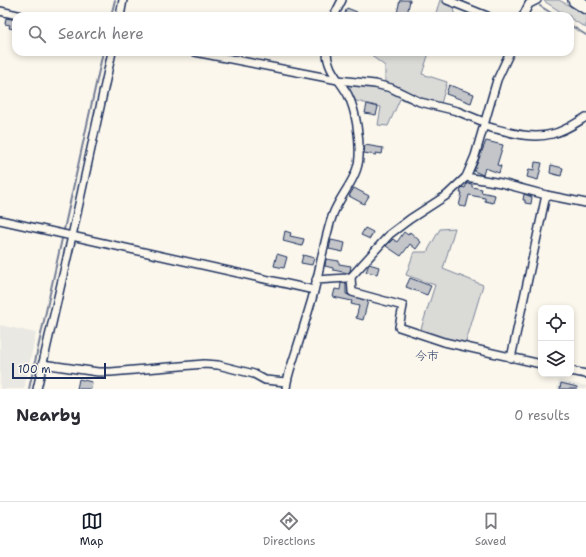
<!DOCTYPE html>
<html lang="en">
<head>
<meta charset="utf-8">
<style>
	body { margin:0; font-family:"Shantell Sans","Klee One",sans-serif; background:#f2f2f3; color:#2b2b33 }
	.controls { position:absolute; right:12px; bottom:12px; display:grid; overflow:hidden; border-radius:8px; box-shadow:0 2px 6px #0003 }
	.controls button { width:36px; height:36px; display:grid; place-items:center; padding:0; border:0; border-bottom:1px solid #e1e1e2; background:#fff; color:#2b2b33; font:20px sans-serif }
	.scale { position:absolute; left:12px; bottom:10px; width:94px; box-sizing:border-box; padding-left:4px; border:2px solid #1b2f5e; border-top:0; font-size:11px; line-height:14px; white-space:nowrap; color:#1b2f5e; -webkit-text-stroke:3px #fbf7ec; paint-order:stroke }
	.list { margin:0; padding:0; list-style:none }
	h2 { display:flex; justify-content:space-between; align-items:center; height:52px; margin:0; padding:0 16px; font-size:17px }
	h2 small { font-size:13px; font-weight:400; color:#7c7c81 }
	.icon { flex:none; width:22px; height:22px; fill:none; stroke:currentColor; stroke-width:2; stroke-linecap:round; stroke-linejoin:round }
	.map { position:relative; flex:none; width:586px; height:389px; overflow:hidden }
	.search { position:absolute; background:#fff; box-shadow:0 2px 6px #0003; left:12px; right:12px; top:12px; height:44px; display:flex; align-items:center; gap:10px; box-sizing:border-box; padding:0 14px; border-radius:12px; color:#7c7c81; font-size:15px }
	.sheet { height:112px; background:#fff }
	nav { display:flex; justify-content:space-around; align-items:center; box-sizing:border-box; height:56px; border-top:1px solid #e1e1e2; background:#fff; font-size:11px; color:#7c7c81 }
	nav a { display:grid; justify-items:center; gap:2px }
	nav .on { color:#111827 }
	.map>svg:first-child { display:block }
	.built { fill:#eae8e2 }
	.green { fill:#dadad7; stroke:#7a849a }
	.lines { fill:none; stroke-linecap:round; stroke-linejoin:round }
	.stream { stroke:#747e96; stroke-width:2 }
	.building { fill:#c3c5c9; stroke:#1b2f5e }
	.minor-casing { stroke:#1b2f5e; stroke-width:10 }
	.motorway-casing { stroke:#1b2f5e; stroke-width:16 }
	.minor { stroke:#fbf7ec; stroke-width:7 }
	.motorway { stroke:#fbf7ec; stroke-width:13 }
	.labels { text-anchor:middle; stroke-width:4; stroke-linejoin:round; paint-order:stroke }
	.neighbourhood-label { font-size:12px; fill:#1b2f5e; stroke:#fbf7ec }
</style>
</head>
<body>
<div class="map">
<svg width="586" height="389" viewBox="0 0 586 389">
	<rect width="100%" height="100%" fill="#fbf7ec"/>
	<filter id="ink" filterUnits="userSpaceOnUse"><feTurbulence type="fractalNoise" baseFrequency=".025" numOctaves="2"/><feDisplacementMap in="SourceGraphic" scale="8" xChannelSelector="R" yChannelSelector="G"/><feConvolveMatrix kernelMatrix="1 2 1 2 8 2 1 2 1" color-interpolation-filters="sRGB"/></filter>
	<g filter="url(#ink)">
		<g class="built">
			<path d="M0,325L36,333L24,389H0Z"/>
			<path d="M559,380L586,386V389H557Z"/>
		</g>
		<g class="green">
			<path d="M440,0H465L455,5L454,16H435Z"/>
			<path d="M544,0H559L586,15V28L570,18V16H567L544,1Z"/>
			<path d="M373,52H432L428,56L422,74L447,82L439,111L400,99L388,126L378,125L381,107L356,101L349,89L353,84L385,82V66L373,57Z"/>
			<path d="M455,228L443,269L483,285L465,345L420,332L435,285L406,275L414,252H427L440,229Z"/>
		</g>
		<g class="lines">
			<g class="stream">
				<path d="M540,6L556,16"/>
				<path d="M111,16L115,0"/>
				<path d="M570,25L586,35"/>
				<path d="M29,389L103,52"/>
			</g>
		</g>
		<g class="building">
			<path d="M400,0H410L407,15L397,13Z"/>
			<path d="M347,8L357,12L356,16L344,15Z"/>
			<path d="M6,18L16,20L14,29L9,28L10,25L5,24Z"/>
			<path d="M449,85L474,94L471,103L446,94Z"/>
			<path d="M367,104L378,107L376,115L365,113Z"/>
			<path d="M486,141L503,145L497,165L501,166L499,173L485,168L483,175L474,171Z"/>
			<path d="M365,145L383,148L382,154L376,153V155L364,153Z"/>
			<path d="M535,162L542,163L538,180L527,177L529,169L534,170Z"/>
			<path d="M551,165L563,168L561,176L550,173Z"/>
			<path d="M467,183L472,184V187L482,189L481,192L495,195L493,203L485,201V198L469,195L466,207L459,206L462,193H460L461,189L462,187L465,188Z"/>
			<path d="M354,188L369,196L364,204L349,196Z"/>
			<path d="M524,194L532,197L531,204L525,203V200H523Z"/>
			<path d="M365,228L373,232L370,239L361,235Z"/>
			<path d="M285,231L291,233L290,236L304,239L302,246L283,241Z"/>
			<path d="M404,232L408,235L410,232L421,242L416,249L410,244L401,256L386,246L393,239L397,242Z"/>
			<path d="M331,240L345,243L343,252L329,249Z"/>
			<path d="M277,254L287,257L284,268L274,266Z"/>
			<path d="M303,255L314,258L312,265L301,263Z"/>
			<path d="M326,259L339,261V264L351,266L350,271L348,273L333,270V268L325,266Z"/>
			<path d="M369,264L379,267L377,274L366,272Z"/>
			<path d="M410,278L431,286L427,295L406,287Z"/>
			<path d="M341,283H346V294L368,301L363,320L356,318L359,306L351,304L352,301L333,297L335,289L340,290Z"/>
			<path d="M79,379L92,382L91,389H77Z"/>
			<path d="M561,383L577,387V389H560Z"/>
		</g>
		<g class="lines">
			<g class="minor-casing">
				<g id="minor">
					<path d="M447,0L487,16"/>
					<path d="M0,11L22,16"/>
					<path d="M120,16L123,0"/>
					<path d="M334,16L342,0"/>
					<path d="M523,16L529,4L537,0"/>
					<path d="M195,52L338,80L375,84L391,88L420,102L457,111L484,122"/>
					<path d="M484,126C506,131 530,140 552,134C565,131 576,123 586,117"/>
					<path d="M466,177L501,183L546,195L586,203"/>
					<path d="M0,220L314,290"/>
					<path d="M351,277L352,292L403,306L399,327L444,342L541,364"/>
					<path d="M316,280L347,278L351,277L390,234L410,219L447,195L466,177L475,156L497,80L510,52"/>
					<path d="M511,358L546,195"/>
					<path d="M42,364L98,372H111L204,364L218,365L254,374L265,380L286,382"/>
					<path d="M571,371L586,374"/>
					<path d="M37,389L72,236L112,52"/>
					<path d="M286,389C287,375 293,362 297,348C302,332 307,316 312,299C320,271 323,242 333,214C341,194 358,178 359,157C360,138 356,111 348,95C340,80 327,70 327,52"/>
				</g>
			</g>
			<g class="motorway-casing">
				<path id="motorway" d="M575,0L586,7"/>
			</g>
			<use href="#minor" class="minor"/>
			<use href="#motorway" class="motorway"/>
		</g>
	</g>
	<g class="labels">
		<g class="neighbourhood-label">
			<text x="427" y="360">今市</text>
		</g>
	</g>
</svg>
<div class="controls">
<button><svg class="icon" aria-label="locate" viewBox="0 0 24 24"><circle cx="12" cy="12" r="6"/><path d="M12 2v4M12 18v4M2 12h4M18 12h4"/></svg></button>
<button><svg class="icon" aria-label="layers" viewBox="0 0 24 24"><path d="M12 4l9 5-9 5-9-5zM3 14l9 5 9-5"/></svg></button>
</div>
<div class="scale">100 m</div>
<div class="search"><svg class="icon" aria-label="search" viewBox="0 0 24 24"><circle cx="10" cy="10" r="6"/><path d="M15 15l6 6"/></svg>Search here</div>
</div>
<section class="sheet">
<h2>Nearby<small>0 results</small></h2>
<ul class="list">
</ul>
</section>
<nav>
<a class="on"><svg class="icon" aria-label="map" viewBox="0 0 24 24"><path d="M3 6l6-2 6 2 6-2v14l-6 2-6-2-6 2zM9 4v14M15 6v14"/></svg>Map</a>
<a><svg class="icon" aria-label="directions" viewBox="0 0 24 24"><path d="M12 3l9 9-9 9-9-9zM9 14v-3h6M13 9l2 2-2 2"/></svg>Directions</a>
<a><svg class="icon" aria-label="saved" viewBox="0 0 24 24"><path d="M7 4h10v16l-5-4-5 4z"/></svg>Saved</a>
</nav>
</body>
</html>
